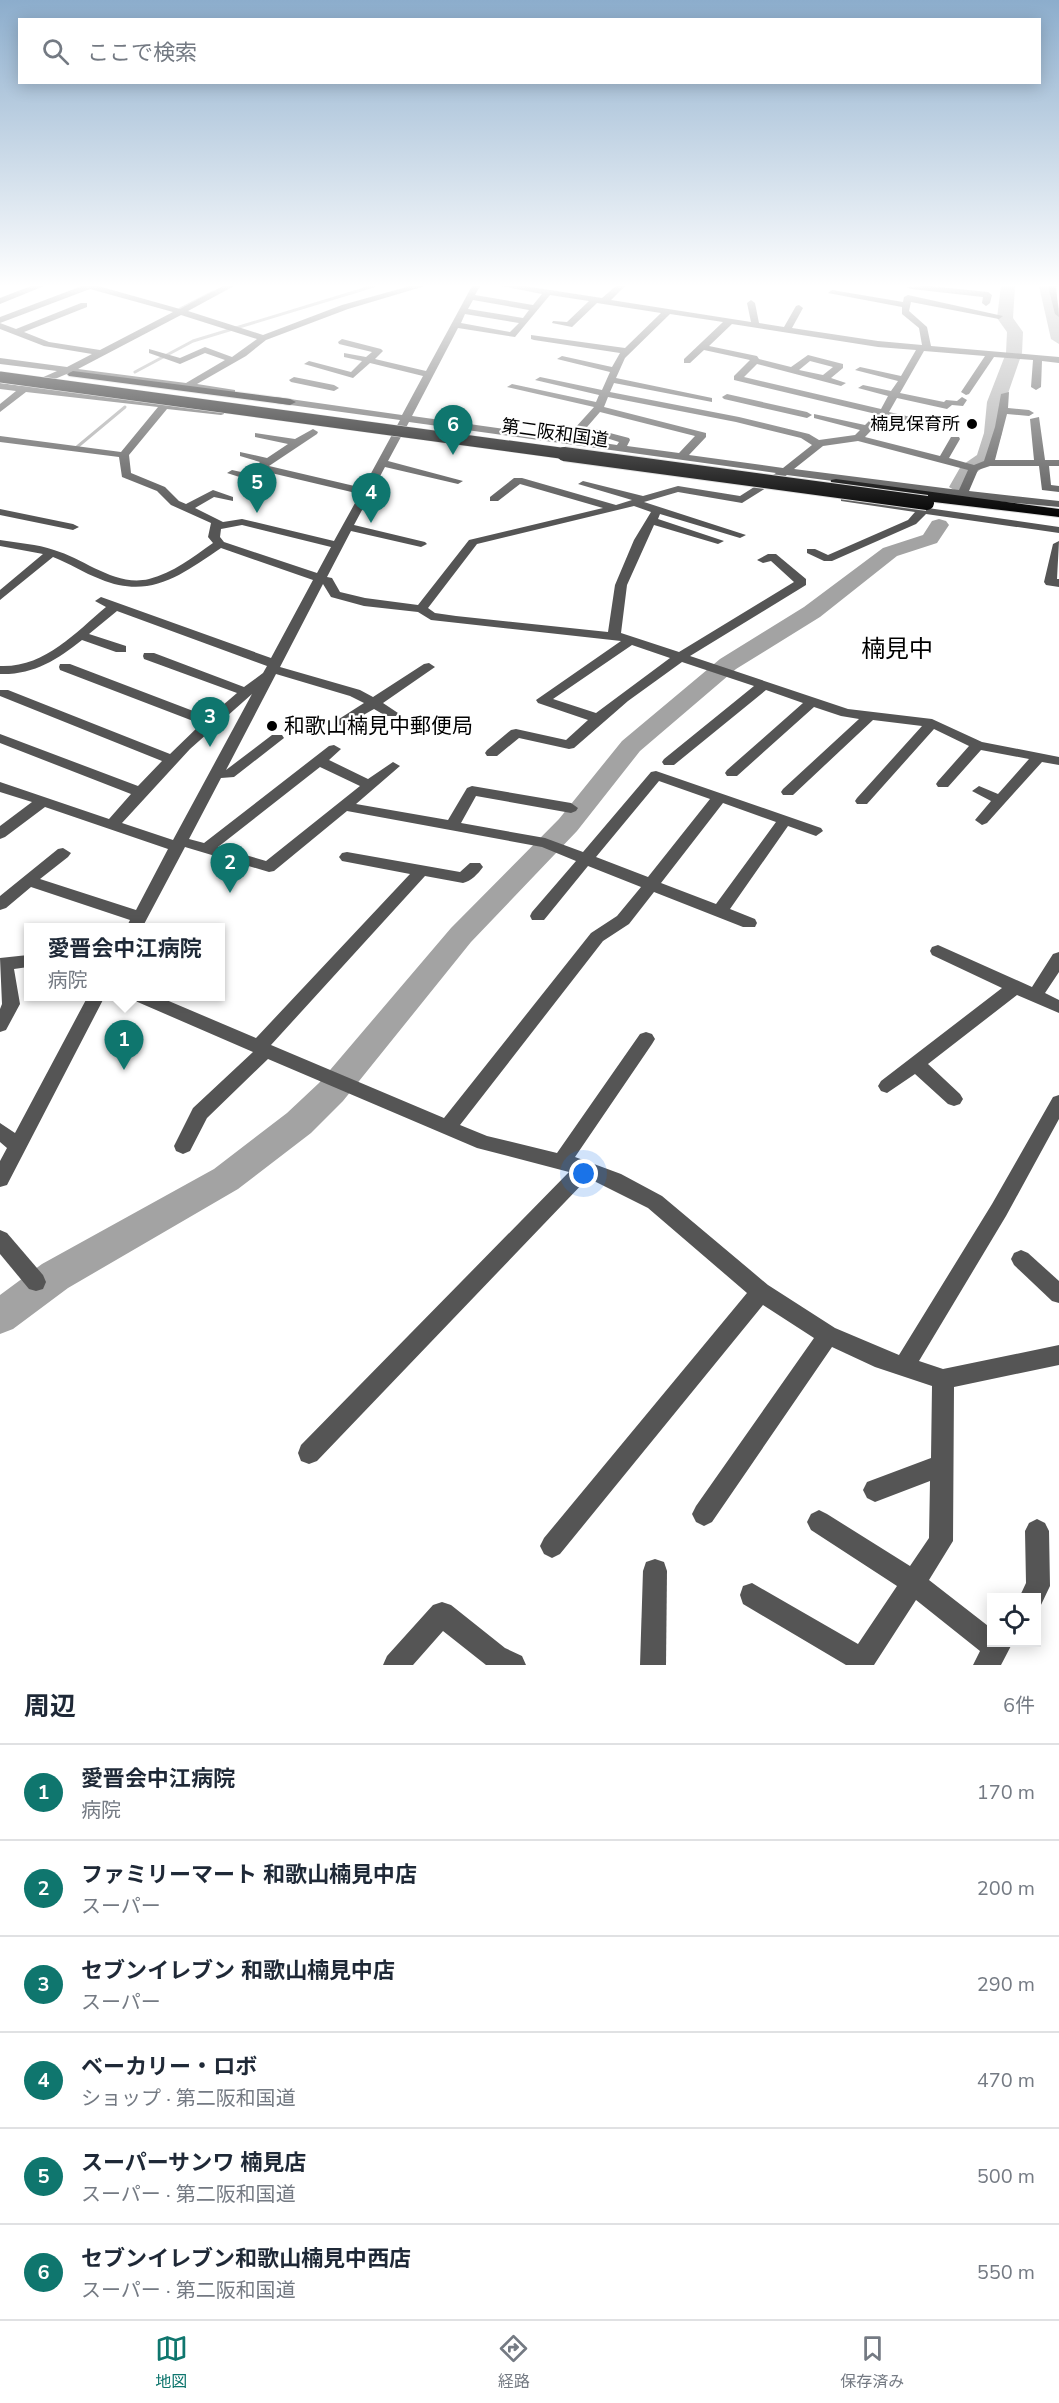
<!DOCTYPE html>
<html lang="ja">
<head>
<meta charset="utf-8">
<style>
	body { margin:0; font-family:"Nunito Sans","Noto Sans JP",sans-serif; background:#f2f2f3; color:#1f2937 }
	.controls { position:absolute; right:18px; bottom:18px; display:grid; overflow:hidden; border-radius:0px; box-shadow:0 3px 15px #0003 }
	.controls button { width:54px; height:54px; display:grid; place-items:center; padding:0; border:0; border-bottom:2px solid #e0e1e3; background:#fff; color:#1f2937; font:30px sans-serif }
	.you { position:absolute; left:584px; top:1174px; width:21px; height:21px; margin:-15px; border:4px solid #fff; border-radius:50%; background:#1a73e8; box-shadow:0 0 0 9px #1a73e833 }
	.badge { display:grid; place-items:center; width:39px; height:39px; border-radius:50%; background:#0f766e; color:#fff; font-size:20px; font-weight:700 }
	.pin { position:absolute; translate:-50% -50px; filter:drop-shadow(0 2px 3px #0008) }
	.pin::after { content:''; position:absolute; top:32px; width:21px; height:18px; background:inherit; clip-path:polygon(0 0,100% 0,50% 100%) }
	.popup { position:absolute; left:24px; top:923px; width:201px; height:78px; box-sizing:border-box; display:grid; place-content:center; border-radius:0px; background:#fff; filter:drop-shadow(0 2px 4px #0005); font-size:20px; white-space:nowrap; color:#747a83 }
	.popup b { font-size:22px; color:#1f2937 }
	.popup::after { content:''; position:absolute; left:50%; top:100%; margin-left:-12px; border:12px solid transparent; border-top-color:#fff }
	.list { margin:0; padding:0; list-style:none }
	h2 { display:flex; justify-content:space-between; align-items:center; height:78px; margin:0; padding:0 24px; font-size:26px }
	h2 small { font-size:20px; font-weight:400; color:#747a83 }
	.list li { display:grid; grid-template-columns:39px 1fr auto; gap:18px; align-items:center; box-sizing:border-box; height:96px; padding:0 24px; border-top:2px solid #e0e1e3 }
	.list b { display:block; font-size:22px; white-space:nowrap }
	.list p { margin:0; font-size:20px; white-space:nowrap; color:#747a83 }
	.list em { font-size:20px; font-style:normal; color:#747a83 }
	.icon { flex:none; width:33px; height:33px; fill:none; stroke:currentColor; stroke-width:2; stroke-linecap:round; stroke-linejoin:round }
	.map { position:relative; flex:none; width:1059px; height:1665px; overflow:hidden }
	.search { position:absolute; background:#fff; box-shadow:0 3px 15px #0003; left:18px; right:18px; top:18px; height:66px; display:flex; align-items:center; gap:15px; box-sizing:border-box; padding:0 21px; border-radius:0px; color:#747a83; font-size:22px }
	.sheet { height:654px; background:#fff }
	nav { display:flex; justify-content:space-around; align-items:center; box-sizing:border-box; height:84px; border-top:2px solid #e0e1e3; background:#fff; font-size:16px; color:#747a83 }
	nav a { display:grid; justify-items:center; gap:3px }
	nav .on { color:#0f766e }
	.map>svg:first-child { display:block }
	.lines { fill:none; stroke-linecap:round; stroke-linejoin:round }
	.stream { stroke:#a3a3a3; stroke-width:3 }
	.river { fill:#a3a3a3; fill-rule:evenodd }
	.highway-casing { stroke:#dbdbdb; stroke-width:2 }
	.minor { fill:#555; fill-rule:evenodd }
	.highway { fill:#000; fill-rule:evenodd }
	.highway-bridge-far1-casing { stroke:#dbdbdb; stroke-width:12; stroke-linecap:butt }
	.highway-bridge-casing { stroke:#dbdbdb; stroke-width:16; stroke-linecap:butt }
	.highway-bridge-far1 { stroke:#000; stroke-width:11 }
	.highway-bridge { stroke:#000; stroke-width:14 }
	.poi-dot { fill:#000; stroke:#fff; stroke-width:2 }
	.labels { text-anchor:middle; stroke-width:4.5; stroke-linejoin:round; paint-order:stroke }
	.far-poi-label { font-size:18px; fill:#000; stroke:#fff; text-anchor:end }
	.far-street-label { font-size:18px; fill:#000; stroke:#fff }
	.poi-label { font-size:21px; fill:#000; stroke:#fff; text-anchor:start }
	.quarter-label { font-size:24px; fill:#000; stroke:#fff }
</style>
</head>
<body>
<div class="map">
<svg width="1059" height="1665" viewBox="0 0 1059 1665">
	<rect width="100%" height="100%" fill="#fff"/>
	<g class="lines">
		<g class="stream">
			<path d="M180,309L213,292"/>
			<path d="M135,372L193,341L374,286"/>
			<path d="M77,447L125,407"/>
		</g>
		<g class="river">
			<path d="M1001,286H1015L1013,318L1023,332L1022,353L1005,402L1002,433L994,458L976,473L966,491L959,493L949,487L961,466L977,455L984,433L987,402L1006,353L1007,332L997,318Z"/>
			<path d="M1039,286H1054L1059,308V344L1051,339Z"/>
			<path d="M939,519L946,521L949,525L937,543L897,556L820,617L736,669L640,751L577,831L471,942L343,1101L311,1133L238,1189L68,1288L13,1329L0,1334V1295L42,1264L214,1169L287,1113L319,1083L451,928L559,819L622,741L720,659L804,607L883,548L923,535L932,521Z"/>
		</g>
		<g class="highway-casing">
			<g id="highway">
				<path d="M73,371L290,399L296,402L290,405L69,376L67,374Z"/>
				<path d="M836,479L1059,509V517L909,499L903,495L831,486V480Z"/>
			</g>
		</g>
		<g class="minor">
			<path d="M31,286H44L0,304V298Z"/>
			<path d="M82,286H98L180,309L223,286H234L188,311L263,335L342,305L410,286H425L348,309L266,340L246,356L197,384L235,390V394L69,373L36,387L224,410V414L221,415L167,409L129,455L131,473L165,487L179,501L186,504L213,490L233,497V501L214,497L195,508L223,522L242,519L334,541L360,494L267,472L252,481L227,473L232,470L250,474L257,469L255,467L260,462L240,456V452L267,458L288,444L255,437V433L295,439L313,429L318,432L317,434L269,466L363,488L400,420L276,403L271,400L276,397L402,415L423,376L370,363L353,378L304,364L309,361L351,372L362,361L344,357V353L366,357L372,352L339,344L338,342L342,339L381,349L383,351L375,359L426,371L472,286H480L475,295L533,305L542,294L502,286H524L602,298L616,286H625L611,300L751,322L747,303L751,300L755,303L759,323L784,327L796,306L799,305L803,308L792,328L878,341L922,345L919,328L902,314V307L828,293L832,290L903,302L904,297L908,295L1003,316L999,319L911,302L909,311L927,327L931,346L1059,357V363L1042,361L1041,387L1036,390L1031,387L1033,360L994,357L969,394L966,395L961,392L985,356L924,351L900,393L944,402L946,400L957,401L962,397L967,400L963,406L952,405L947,409L897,398L889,412L937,423V427L885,416L865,437L940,456L951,437H959L960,439L949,458L974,465L984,461L995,427L1001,394L1009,392L1008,408L1029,410L1034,413L1029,416L1007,414L995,460H1034L1030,419L1039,417L1045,460H1059V466H1049L1051,485L1059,486V492L1042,490L1039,466H990L978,470L969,491L1059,501V507L962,498L787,475L742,503L678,492L644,502L746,535L740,538L660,514L658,519L724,541L718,544L654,525L627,585L621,633L679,652L794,582L771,561L763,563L757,560L768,554H776L806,579V585L690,656L848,709L932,719L982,742L1059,757V765L1042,762L987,823L982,825L975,820L991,801L972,791L979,786L998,794L1029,759L981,750L948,787H938L936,784L938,781L969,746L934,729L867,804H857L855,801L857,798L922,726L873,720L793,795H783L781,792L783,789L859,719L841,716L814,707L737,776H727L725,773L727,770L803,703L766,690L674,765H664L662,762L664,759L754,686L682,662L628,701L574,748L569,749L519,738L497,756H487L485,753L487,750L511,730L516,729L566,740L588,720L538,703L536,700L621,641L431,620L418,612L364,606L331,597L323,584L280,667L360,690L373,697L424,664L429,663L435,667L383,703L398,713L396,716H386L374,709L344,726L339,725L337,722L339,719L364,703L350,696L276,674L226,770L272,735H282L284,738L234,777L221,778L189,839L204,843L329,746L334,745L341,749L329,760L368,779L393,762L400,766L356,804L448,820L467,788L472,786L571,803L578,808L576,811L571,813L476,796L461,823L545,838L583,852L651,772L656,771L821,828L823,831L816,836L788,826L730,909L755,919L757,923L755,927H743L654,892L629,924L603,941L460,1125L487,1136L557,1153L640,1034L646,1032L652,1034L655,1039L652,1044L575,1157L621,1174L662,1196L768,1285L835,1328L899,1355L992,1204L1053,1097L1059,1095V1119L1006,1216L919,1361L943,1369L1059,1345V1365L954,1387L953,1541L929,1580L992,1629V1642H1013L1001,1665H973L980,1651L916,1600L874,1665H846L743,1604L740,1595L743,1586L752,1583L858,1644L897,1586L811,1530L807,1522L811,1514L819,1510L827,1514L910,1566L929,1538L930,1481L875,1502L867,1498L863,1490L867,1482L931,1458L932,1386L875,1367L832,1347L712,1522L704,1526L696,1522L692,1514L696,1506L814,1338L763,1305L560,1554L552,1558L544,1554L540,1546L544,1538L747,1293L648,1208L588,1178L317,1461L309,1464L301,1461L298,1453L301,1445L569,1172L477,1148L268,1059L207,1118L190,1151L183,1154L176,1151L174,1146L193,1108L253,1052L133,1000L131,996H157L256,1038L410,874L342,861L339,857L342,853L347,852L460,872L470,863H480L483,867C478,874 471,881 463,883L425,876L271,1045L444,1118L591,933L617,916L641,887L588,866L544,920H532L530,916L532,912L576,861L542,847L347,811L274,871L269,872L185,847L142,928H126L130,920L31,887L6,908L0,910V896L58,849L63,848L71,853L68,857L40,879L136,910L168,849L45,807L5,837L0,839V826L32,802L0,792V782L109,819L131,794L0,743V734L138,786L162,761L0,696V690H8L170,754L201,724L60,670L59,667L60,664H70L209,717L237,693L144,659L143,656L144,653H154L244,687L263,673L267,666L117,611L89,634L126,646V652H116L82,640C57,660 33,675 0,674V666C44,668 75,633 106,607L95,601L101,597L271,658L313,580L221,548C181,575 150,600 100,579C84,573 69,563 53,557L0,600V590L43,554L0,546V540C18,543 37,544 54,550C85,559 115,587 149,579C173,573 193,557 213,543L208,537L211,523L171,505L157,491L122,477L119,457L0,442V436L121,452L158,407L26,392L0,412V404L16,391L0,389V383L23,386L57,371L0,364V358L67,367L92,354L44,346L0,329V323L16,329L81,303H87V307L24,332L49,342L100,350L173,312L90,289L0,323V317ZM550,295L589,301L567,322L553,321L552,323L572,327L597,303L661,313L625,348L531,335V339L534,340L620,353L612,367L562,356L557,359L610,372L602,390L540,377L535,380L599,395L596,402L512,384L507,387L594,407L575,428L619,442L617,445L412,416L458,328L515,337ZM473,300L529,310L523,318L468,309ZM465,314L519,323L510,332L461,323ZM670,314L723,322L684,359V363H690L704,350L750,360L734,376V380L876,414L865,425L814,414V418L860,430L855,435L819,440L809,434L739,417L610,392L614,383L712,402V398L616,378L625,358ZM181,315L257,339L232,357L205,347L180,358L149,349V353L180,364L205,353L225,360L186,383L78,369ZM732,324L878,347L916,350L901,376L860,367L855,370L898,381L891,391L863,385L858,388L888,396L881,409L744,377L757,364L841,386L846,383L831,378L843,368V364L808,355L791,367L759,359L757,356L709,346ZM810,361L833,367L823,375L799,370ZM608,397L736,422L801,438L812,445L783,468L689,455L706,437V433L604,407ZM600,412L695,436L679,453L627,446L630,440L629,438L587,427ZM409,422L776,473L740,496L678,486L643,496L583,481L578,484L632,500L616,505L522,478H514L490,497V501H498L520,484L603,508L469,540L418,605L365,598L340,592L332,578L327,577L351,531L421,547L427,544L425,542L354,525L385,467L458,484L463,481L388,461ZM858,441L968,470L959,490L794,469L823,446ZM634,506L651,512L634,540L615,585L608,632L456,616L435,613L428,608L477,544ZM242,525L331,547L317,573L224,542L220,537L221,529ZM632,645L670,658L596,713L553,699ZM252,694L173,840L122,823L190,749ZM320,767L360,786L266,861L218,847ZM659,781L710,799L648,877L596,857ZM723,803L776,822L716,904L661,883Z"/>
			<path d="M929,286L988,292L992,295L990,303L986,306L982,303L983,297L911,289L907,287Z"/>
			<path d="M1048,286H1056L1059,317L1055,314Z"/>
			<path d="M294,377L334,385L339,388L334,391L291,382L289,380Z"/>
			<path d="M727,394L807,412L812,415L807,418L724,399L722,397Z"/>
			<path d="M845,496L1059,527V533L926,514L916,524L832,561H824L807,553V549H815L828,555L908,520L915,512L841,501V497Z"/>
			<path d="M0,509L73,524L79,527L73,530L0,515Z"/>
			<path d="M1059,541L1057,579H1059V587L1046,585L1044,582L1053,544Z"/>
			<path d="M938,945L1032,987L1053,954L1059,952V972L1045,993L1059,1000V1013L1017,995L928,1064L960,1094L963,1099L960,1104L954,1106L948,1104L915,1074L887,1093L881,1091L878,1086L881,1081L1002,988L932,955L930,951L932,947Z"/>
			<path d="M28,955V967L14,969L20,1004L6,1030L0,1032V1009L2,1004L0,958Z"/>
			<path d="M88,996H105L7,1185L0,1187V1161L7,1148L0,1142V1123L15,1133Z"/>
			<path d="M0,1230L7,1233L43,1275L46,1282L43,1289L36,1291L29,1289L0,1254Z"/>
			<path d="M1021,1250L1028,1253L1059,1281V1303L1052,1301L1014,1265L1011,1259L1014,1253Z"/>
			<path d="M1037,1519L1045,1523L1049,1531L1050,1586L1040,1607L1036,1608V1598H1019L1026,1583L1025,1531L1029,1523Z"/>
			<path d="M655,1559L664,1562L667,1571L666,1665H640L643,1571L646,1562Z"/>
			<path d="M442,1602L451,1605L505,1648L522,1656L526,1665H486L443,1631L413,1665H383L387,1656L433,1605Z"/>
		</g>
		<use href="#highway" class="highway"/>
		<g class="highway-bridge-far1-casing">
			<path id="highway-bridge-far1" d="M0,377L575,455"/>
		</g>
		<g class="highway-bridge-casing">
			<path id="highway-bridge" d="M564,454L927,503"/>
		</g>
		<use href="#highway-bridge-far1" class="highway-bridge-far1"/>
		<use href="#highway-bridge" class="highway-bridge"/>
	</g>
	<linearGradient id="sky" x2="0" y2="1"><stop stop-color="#8cadcc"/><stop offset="0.55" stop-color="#fff"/><stop offset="1" stop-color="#fff" stop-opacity="0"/></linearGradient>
	<rect width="1059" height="519" fill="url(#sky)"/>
	<g class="poi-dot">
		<circle cx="972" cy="424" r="6"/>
		<circle cx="272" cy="726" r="6"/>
	</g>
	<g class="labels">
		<g class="far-poi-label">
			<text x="960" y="430">楠見保育所</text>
		</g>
		<g class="far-street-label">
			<text transform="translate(555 433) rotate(8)" y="6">第二阪和国道</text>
		</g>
		<g class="poi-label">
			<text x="284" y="733">和歌山楠見中郵便局</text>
		</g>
		<g class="quarter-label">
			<text x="897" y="657">楠見中</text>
		</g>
	</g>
</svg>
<div class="controls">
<button><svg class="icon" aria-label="locate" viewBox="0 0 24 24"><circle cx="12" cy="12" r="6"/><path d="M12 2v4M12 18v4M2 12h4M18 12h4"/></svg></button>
</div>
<div class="you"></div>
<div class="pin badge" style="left:124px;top:1070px">1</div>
<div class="popup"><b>愛晋会中江病院</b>病院</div>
<div class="pin badge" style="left:230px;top:893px">2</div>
<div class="pin badge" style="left:210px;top:747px">3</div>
<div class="pin badge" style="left:371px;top:523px">4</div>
<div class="pin badge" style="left:257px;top:513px">5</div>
<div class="pin badge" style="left:453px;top:455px">6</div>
<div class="search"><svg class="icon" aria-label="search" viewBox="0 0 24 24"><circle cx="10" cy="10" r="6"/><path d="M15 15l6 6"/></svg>ここで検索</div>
</div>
<section class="sheet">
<h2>周辺<small>6件</small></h2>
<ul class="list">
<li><span class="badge">1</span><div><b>愛晋会中江病院</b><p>病院</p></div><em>170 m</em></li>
<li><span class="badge">2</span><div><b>ファミリーマート 和歌山楠見中店</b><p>スーパー</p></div><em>200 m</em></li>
<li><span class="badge">3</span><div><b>セブンイレブン 和歌山楠見中店</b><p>スーパー</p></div><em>290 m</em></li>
<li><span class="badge">4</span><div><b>ベーカリー・ロボ</b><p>ショップ · 第二阪和国道</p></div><em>470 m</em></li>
<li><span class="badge">5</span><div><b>スーパーサンワ 楠見店</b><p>スーパー · 第二阪和国道</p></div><em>500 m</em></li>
<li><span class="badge">6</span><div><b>セブンイレブン和歌山楠見中西店</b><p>スーパー · 第二阪和国道</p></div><em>550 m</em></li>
</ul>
</section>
<nav>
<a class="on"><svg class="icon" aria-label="map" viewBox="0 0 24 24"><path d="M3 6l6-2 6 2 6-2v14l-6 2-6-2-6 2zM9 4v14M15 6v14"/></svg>地図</a>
<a><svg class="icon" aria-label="directions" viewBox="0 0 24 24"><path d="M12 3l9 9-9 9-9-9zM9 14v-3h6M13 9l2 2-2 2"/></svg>経路</a>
<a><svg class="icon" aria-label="saved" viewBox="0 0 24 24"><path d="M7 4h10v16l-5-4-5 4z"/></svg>保存済み</a>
</nav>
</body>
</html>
